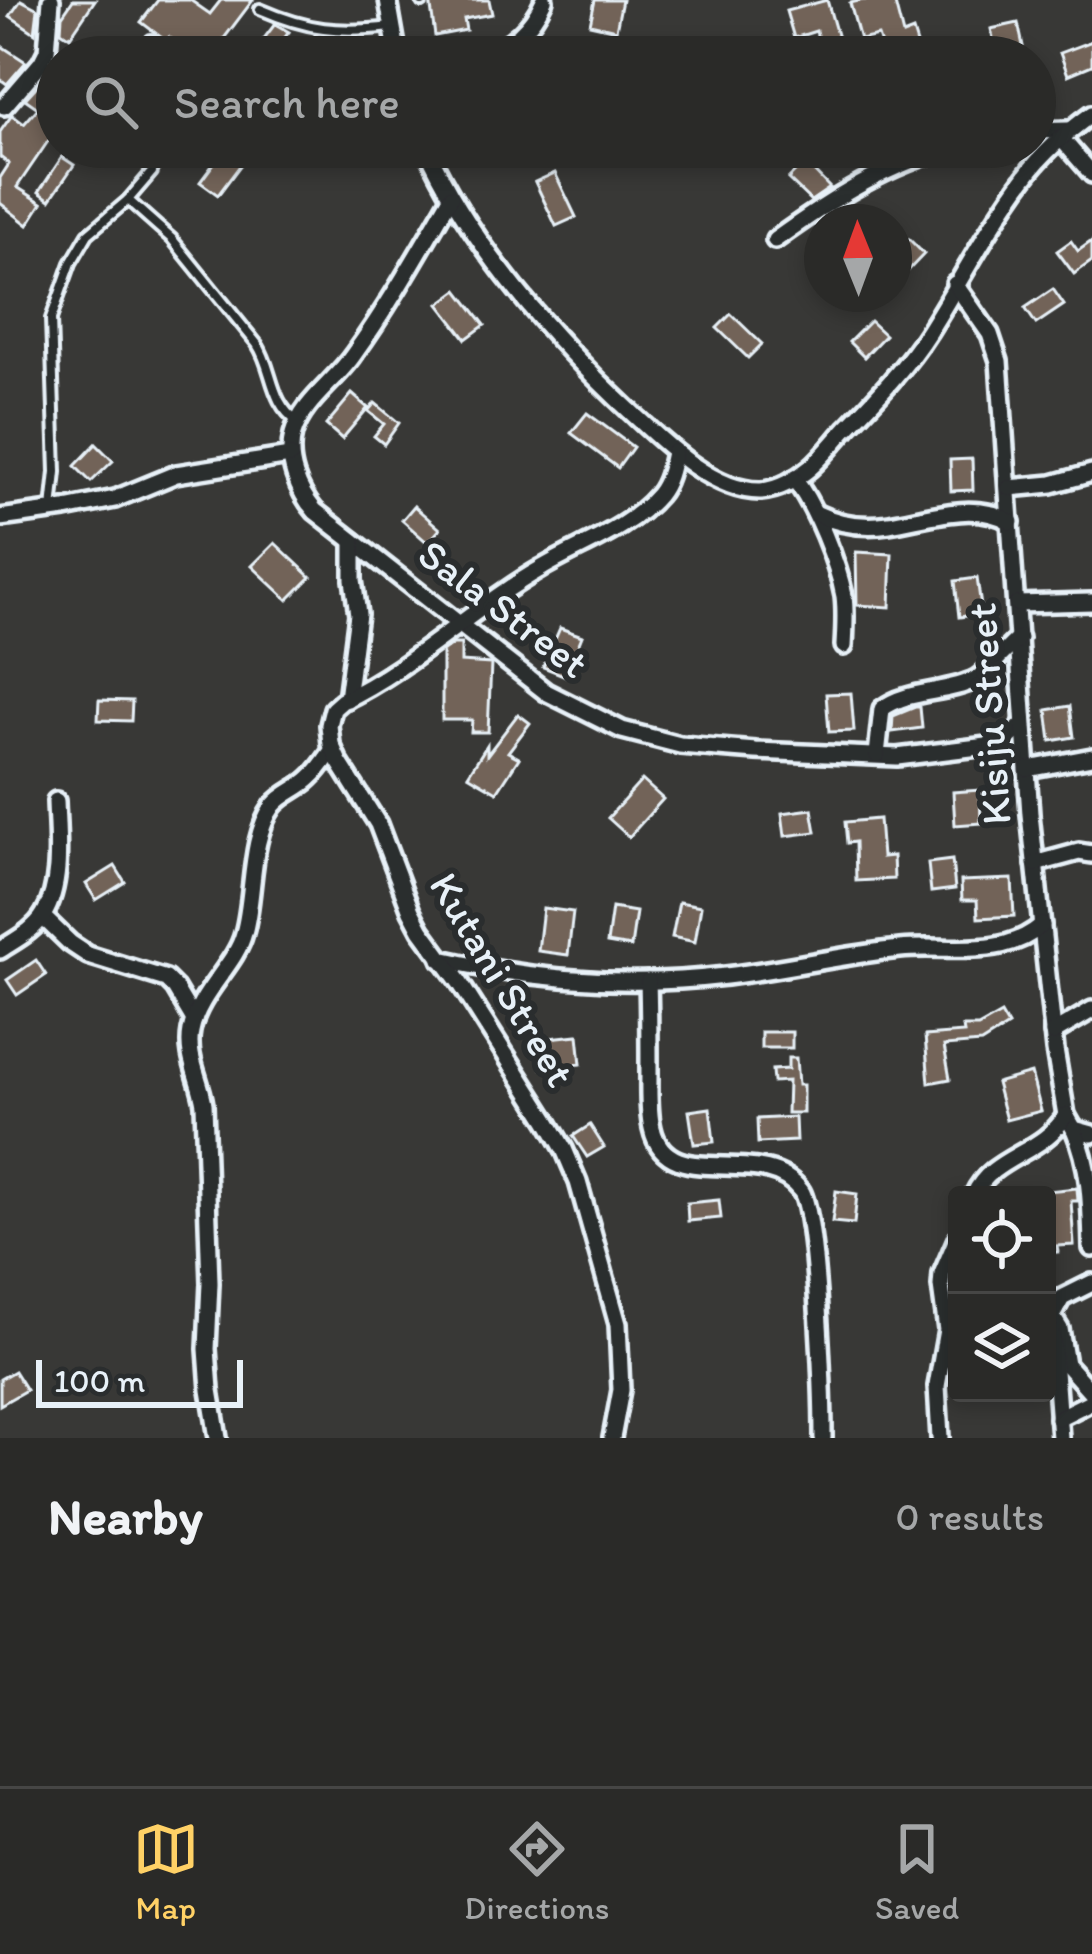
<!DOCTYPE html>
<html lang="en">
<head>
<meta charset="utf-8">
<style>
	body { margin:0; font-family:Itim,sans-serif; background:#323230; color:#f1f3f6 }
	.controls { position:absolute; right:36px; bottom:36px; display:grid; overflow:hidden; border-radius:12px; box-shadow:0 6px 18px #0003 }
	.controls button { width:108px; height:108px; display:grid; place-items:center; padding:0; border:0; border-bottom:3px solid #464645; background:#2a2a28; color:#f1f3f6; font:60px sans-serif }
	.compass { position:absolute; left:804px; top:204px; width:108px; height:108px; border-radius:50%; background:#2a2a28; box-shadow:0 6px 18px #0003; rotate:359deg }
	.scale { position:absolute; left:36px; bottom:30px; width:207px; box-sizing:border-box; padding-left:12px; border:6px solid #e8f1f8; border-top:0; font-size:33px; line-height:42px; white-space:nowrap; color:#e8f1f8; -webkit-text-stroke:9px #2a2d2e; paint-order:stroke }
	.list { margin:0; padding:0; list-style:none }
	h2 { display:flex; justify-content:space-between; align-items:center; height:156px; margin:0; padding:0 48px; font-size:51px }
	h2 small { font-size:39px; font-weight:400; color:#a5a7a8 }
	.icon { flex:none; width:66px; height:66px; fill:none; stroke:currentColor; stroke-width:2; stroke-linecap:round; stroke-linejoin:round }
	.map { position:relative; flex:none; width:1092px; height:1438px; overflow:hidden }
	.search { position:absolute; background:#2a2a28; box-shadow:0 6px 18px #0003; left:36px; right:36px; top:36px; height:132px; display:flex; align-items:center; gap:30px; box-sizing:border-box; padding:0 42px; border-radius:66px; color:#a5a7a8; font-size:45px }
	.sheet { height:348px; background:#2a2a28 }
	nav { display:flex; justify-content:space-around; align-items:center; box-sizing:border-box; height:168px; border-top:3px solid #464645; background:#2a2a28; font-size:33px; color:#a5a7a8 }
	nav a { display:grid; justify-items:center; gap:6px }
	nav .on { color:#ffd166 }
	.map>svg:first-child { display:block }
	.building { fill:#726458; stroke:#e8f1f8; stroke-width:3 }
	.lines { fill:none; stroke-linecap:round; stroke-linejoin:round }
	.lane-casing { stroke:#e8f1f8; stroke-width:16 }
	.street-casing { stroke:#e8f1f8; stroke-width:24 }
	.lane { stroke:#2a2d2e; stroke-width:8 }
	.street { stroke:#2a2d2e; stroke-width:15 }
	.labels { text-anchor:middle; stroke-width:12; stroke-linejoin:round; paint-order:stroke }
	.street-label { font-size:42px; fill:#e8f1f8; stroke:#2a2d2e }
</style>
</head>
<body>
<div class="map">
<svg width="1092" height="1438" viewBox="0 0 1092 1438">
	<rect width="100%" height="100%" fill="#383836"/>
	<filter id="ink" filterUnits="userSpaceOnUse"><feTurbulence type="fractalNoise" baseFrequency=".00833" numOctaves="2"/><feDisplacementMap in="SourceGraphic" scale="24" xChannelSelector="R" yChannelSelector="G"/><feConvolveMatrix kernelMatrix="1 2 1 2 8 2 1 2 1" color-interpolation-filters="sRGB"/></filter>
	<g filter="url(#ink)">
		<g class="building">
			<path d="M21,0L38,9L35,33L10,16Z"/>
			<path d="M73,0H95L70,37L61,31L62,16Z"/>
			<path d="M158,0H190L210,14L221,0H253L210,57H196L169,37L166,41L141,22Z"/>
			<path d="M430,0H489L492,14L464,19L466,30L435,36Z"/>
			<path d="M595,0H622L616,30L590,24Z"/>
			<path d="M827,0L841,49L822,54L816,31L794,38L786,11Z"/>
			<path d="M863,0H894L903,35L913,31L921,57H885L878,36L860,40L850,3Z"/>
			<path d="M1018,23L1023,46L996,52L991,29Z"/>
			<path d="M275,24L289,32L270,57H250Z"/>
			<path d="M315,35L338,51L334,57H298Z"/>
			<path d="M1092,41V65L1068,75L1060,53Z"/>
			<path d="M0,45L26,62L7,84L0,79Z"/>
			<path d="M45,77L57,86V128L17,187L42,203L28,225L0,203V178L9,164L0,157V132L12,115L24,124L38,108L25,99Z"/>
			<path d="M226,147H254L218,195L200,182Z"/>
			<path d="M62,157L74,165L50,200L39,192Z"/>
			<path d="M805,162L830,188L811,201L788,179Z"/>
			<path d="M555,173L576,217L556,226L535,182Z"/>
			<path d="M909,239L924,254L902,277L894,269V255Z"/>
			<path d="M1071,241L1078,251L1092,241V261L1074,274L1057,251Z"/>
			<path d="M1053,289L1064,305L1036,324L1025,308Z"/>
			<path d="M458,290L485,325L466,339L439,304Z"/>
			<path d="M731,314L762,344L748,358L717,328Z"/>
			<path d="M870,321L885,335L864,357L849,342Z"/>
			<path d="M352,394L368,408L342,439L326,425Z"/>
			<path d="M375,403L399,423L384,444L374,436L384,424L368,411Z"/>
			<path d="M587,413L633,447L618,468L571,433Z"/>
			<path d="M96,444L113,461L91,482L75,466Z"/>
			<path d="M972,459L973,490L951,491L950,460Z"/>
			<path d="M414,506L440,529L428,543L402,520Z"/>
			<path d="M275,543L311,577L288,600L252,566Z"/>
			<path d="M856,552L892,554L890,607L857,605Z"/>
			<path d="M977,578L982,614L959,617L955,581Z"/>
			<path d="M560,628L582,636L566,676L543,667Z"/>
			<path d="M453,644H461V662L491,664L488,732H471L472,720H442V652Z"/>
			<path d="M851,693L854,731L829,732L826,694Z"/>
			<path d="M99,700L132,701L131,721L98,720Z"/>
			<path d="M1070,706L1074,737L1051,741L1047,710Z"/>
			<path d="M915,707H920L922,728L892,732L893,716Z"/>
			<path d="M518,714L530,723L508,752L519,758L497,792L468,775L487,745V755Z"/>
			<path d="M642,780L663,799L629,837L608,818Z"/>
			<path d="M980,790L981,823L955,825L953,792Z"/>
			<path d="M812,809L816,832L785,836L782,813Z"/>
			<path d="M879,819L882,857L893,856L894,879L856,881L855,842L847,843L845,822Z"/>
			<path d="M952,860L955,889L931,892L928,863Z"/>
			<path d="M115,866L125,882L96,900L86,884Z"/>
			<path d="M1012,879L1014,916L978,918L977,900H962L961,881Z"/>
			<path d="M679,902L701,906L695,942L672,937Z"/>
			<path d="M543,908L573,912L568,955L538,951Z"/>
			<path d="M612,908L636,912L631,947L607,943Z"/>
			<path d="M36,960L46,975L17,995L7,980Z"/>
			<path d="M1001,1014L1008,1026L981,1043L944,1046L950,1079L929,1083L925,1036L964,1033L963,1027H978Z"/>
			<rect x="761" y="1032" width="31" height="16"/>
			<path d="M578,1035L581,1064L542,1068L539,1039Z"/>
			<path d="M788,1058H796L798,1085H803V1113H787L788,1081L773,1082L772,1070L788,1069Z"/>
			<path d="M1031,1073L1041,1111L1006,1120L996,1083Z"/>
			<path d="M710,1108L714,1142L694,1144L689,1111Z"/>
			<path d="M795,1117L796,1141L758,1143L757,1119Z"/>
			<path d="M590,1125L604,1147L587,1157L573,1136Z"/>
			<path d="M1077,1188L1078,1201H1071L1074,1245L1057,1246L1058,1252L1047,1253V1191Z"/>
			<path d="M836,1191L857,1194L854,1224L832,1222Z"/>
			<path d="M719,1200L721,1218L688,1221L687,1203Z"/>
			<path d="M14,1371L26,1390L0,1405V1379Z"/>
		</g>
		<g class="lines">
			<g class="lane-casing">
				<g id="lane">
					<path d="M422,0V2"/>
					<path d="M260,9C308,30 339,33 391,27"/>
					<path d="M144,57L151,40"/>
					<path d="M128,200L172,239L257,344C274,370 269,402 298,422"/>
					<path d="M52,509L56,472L51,319L71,263L88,234L128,200L152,172L157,147"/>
				</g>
			</g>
			<g class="street-casing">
				<g id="street">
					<path d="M388,0L398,57"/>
					<path d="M483,57C512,44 531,29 544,0"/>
					<path d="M4,106L41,63L47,51L51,0"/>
					<path d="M1035,131L1068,130"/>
					<path d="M1060,137L1092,174"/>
					<path d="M426,147C470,244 553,340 631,412C663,442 713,492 761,491C778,490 797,479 810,468C823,457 835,441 847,428C876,398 907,366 929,331C962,279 989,225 1026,176C1044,151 1067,132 1092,114"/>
					<path d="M451,197C420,250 390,304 354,354C336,381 302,402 293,434C286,461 298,491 315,511L546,692L622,730L680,745L756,751L897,757L987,746L1008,739L1022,725"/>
					<path d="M775,240C829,201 889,162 955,147"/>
					<path d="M955,284L990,334L999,361L1030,814L1055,1050L1066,1115L1074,1129L1092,1134"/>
					<path d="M794,479C815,505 838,564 844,596C846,612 845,629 844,646"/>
					<path d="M1009,488L1052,484L1092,473"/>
					<path d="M815,513C838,524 863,528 889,524C928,518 975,500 1011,522"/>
					<path d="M0,518L65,509L115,499L176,474L290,456"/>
					<path d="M1017,604L1092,602"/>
					<path d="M347,699L358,614L353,580V541"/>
					<path d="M877,755L882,709C908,689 947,694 976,679C986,673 1007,648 1019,638"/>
					<path d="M1028,769L1092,757"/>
					<path d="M1035,864L1079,852L1092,854"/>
					<path d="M43,917L70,943L88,955L166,979L175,988L194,1020"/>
					<path d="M0,950C15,940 35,930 44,914C63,883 57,836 56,801"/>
					<path d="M441,959C533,980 631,987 726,976C784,969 842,955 900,949C949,944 1002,960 1042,925"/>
					<path d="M648,981C649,1011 649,1042 649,1073C649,1091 648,1111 652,1128C667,1197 762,1139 801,1191C817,1213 823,1400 823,1438"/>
					<path d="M1053,1033L1092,1010"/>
					<path d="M1074,1129C1091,1168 1091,1207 1092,1248"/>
					<path d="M974,1195C992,1155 1042,1155 1066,1115"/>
					<path d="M1092,1283L1062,1298L1052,1316L1060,1329L1066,1364L1092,1393"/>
					<path d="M1052,1331L1060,1438"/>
					<path d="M1058,1418L1092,1401"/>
					<path d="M218,1438L210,1390L207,1349L210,1283L204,1104C200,1078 186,1057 191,1031C198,993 236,965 244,933C255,895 249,839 273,806C283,793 299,789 310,778C319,770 326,759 333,749"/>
					<path d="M612,1438L621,1390L618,1324L578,1182L564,1149L547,1120L460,983L421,930L411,911L378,824L339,762L331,744L329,725L333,709L342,701C415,666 472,608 542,568C580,545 628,530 658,495C668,483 671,467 674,452"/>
					<path d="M940,1438L937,1386L947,1330L941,1286L942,1274L957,1239"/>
				</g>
			</g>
			<use href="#lane" class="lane"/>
			<use href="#street" class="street"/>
		</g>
	</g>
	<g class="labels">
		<g class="street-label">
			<text transform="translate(504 608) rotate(37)" y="15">Sala Street</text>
			<text transform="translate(988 714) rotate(-94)" y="15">Kisiju Street</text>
			<text transform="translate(503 979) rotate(59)" y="15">Kutani Street</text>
		</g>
	</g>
</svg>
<div class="controls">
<button><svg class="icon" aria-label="locate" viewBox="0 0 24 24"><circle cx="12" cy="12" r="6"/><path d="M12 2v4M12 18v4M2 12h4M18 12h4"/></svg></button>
<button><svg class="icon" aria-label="layers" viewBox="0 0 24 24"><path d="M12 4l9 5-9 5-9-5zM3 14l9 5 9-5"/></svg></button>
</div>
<svg class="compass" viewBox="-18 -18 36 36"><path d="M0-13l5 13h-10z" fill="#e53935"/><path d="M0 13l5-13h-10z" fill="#a5a7a8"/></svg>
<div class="scale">100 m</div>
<div class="search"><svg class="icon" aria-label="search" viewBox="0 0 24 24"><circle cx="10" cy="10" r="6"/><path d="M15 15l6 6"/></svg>Search here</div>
</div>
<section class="sheet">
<h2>Nearby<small>0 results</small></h2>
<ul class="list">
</ul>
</section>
<nav>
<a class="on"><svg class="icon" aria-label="map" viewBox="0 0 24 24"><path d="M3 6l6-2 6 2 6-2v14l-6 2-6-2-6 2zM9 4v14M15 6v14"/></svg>Map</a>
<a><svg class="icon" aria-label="directions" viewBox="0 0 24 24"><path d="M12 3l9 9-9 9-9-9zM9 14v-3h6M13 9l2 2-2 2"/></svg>Directions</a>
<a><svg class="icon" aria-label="saved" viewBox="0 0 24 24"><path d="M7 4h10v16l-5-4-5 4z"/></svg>Saved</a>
</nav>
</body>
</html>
